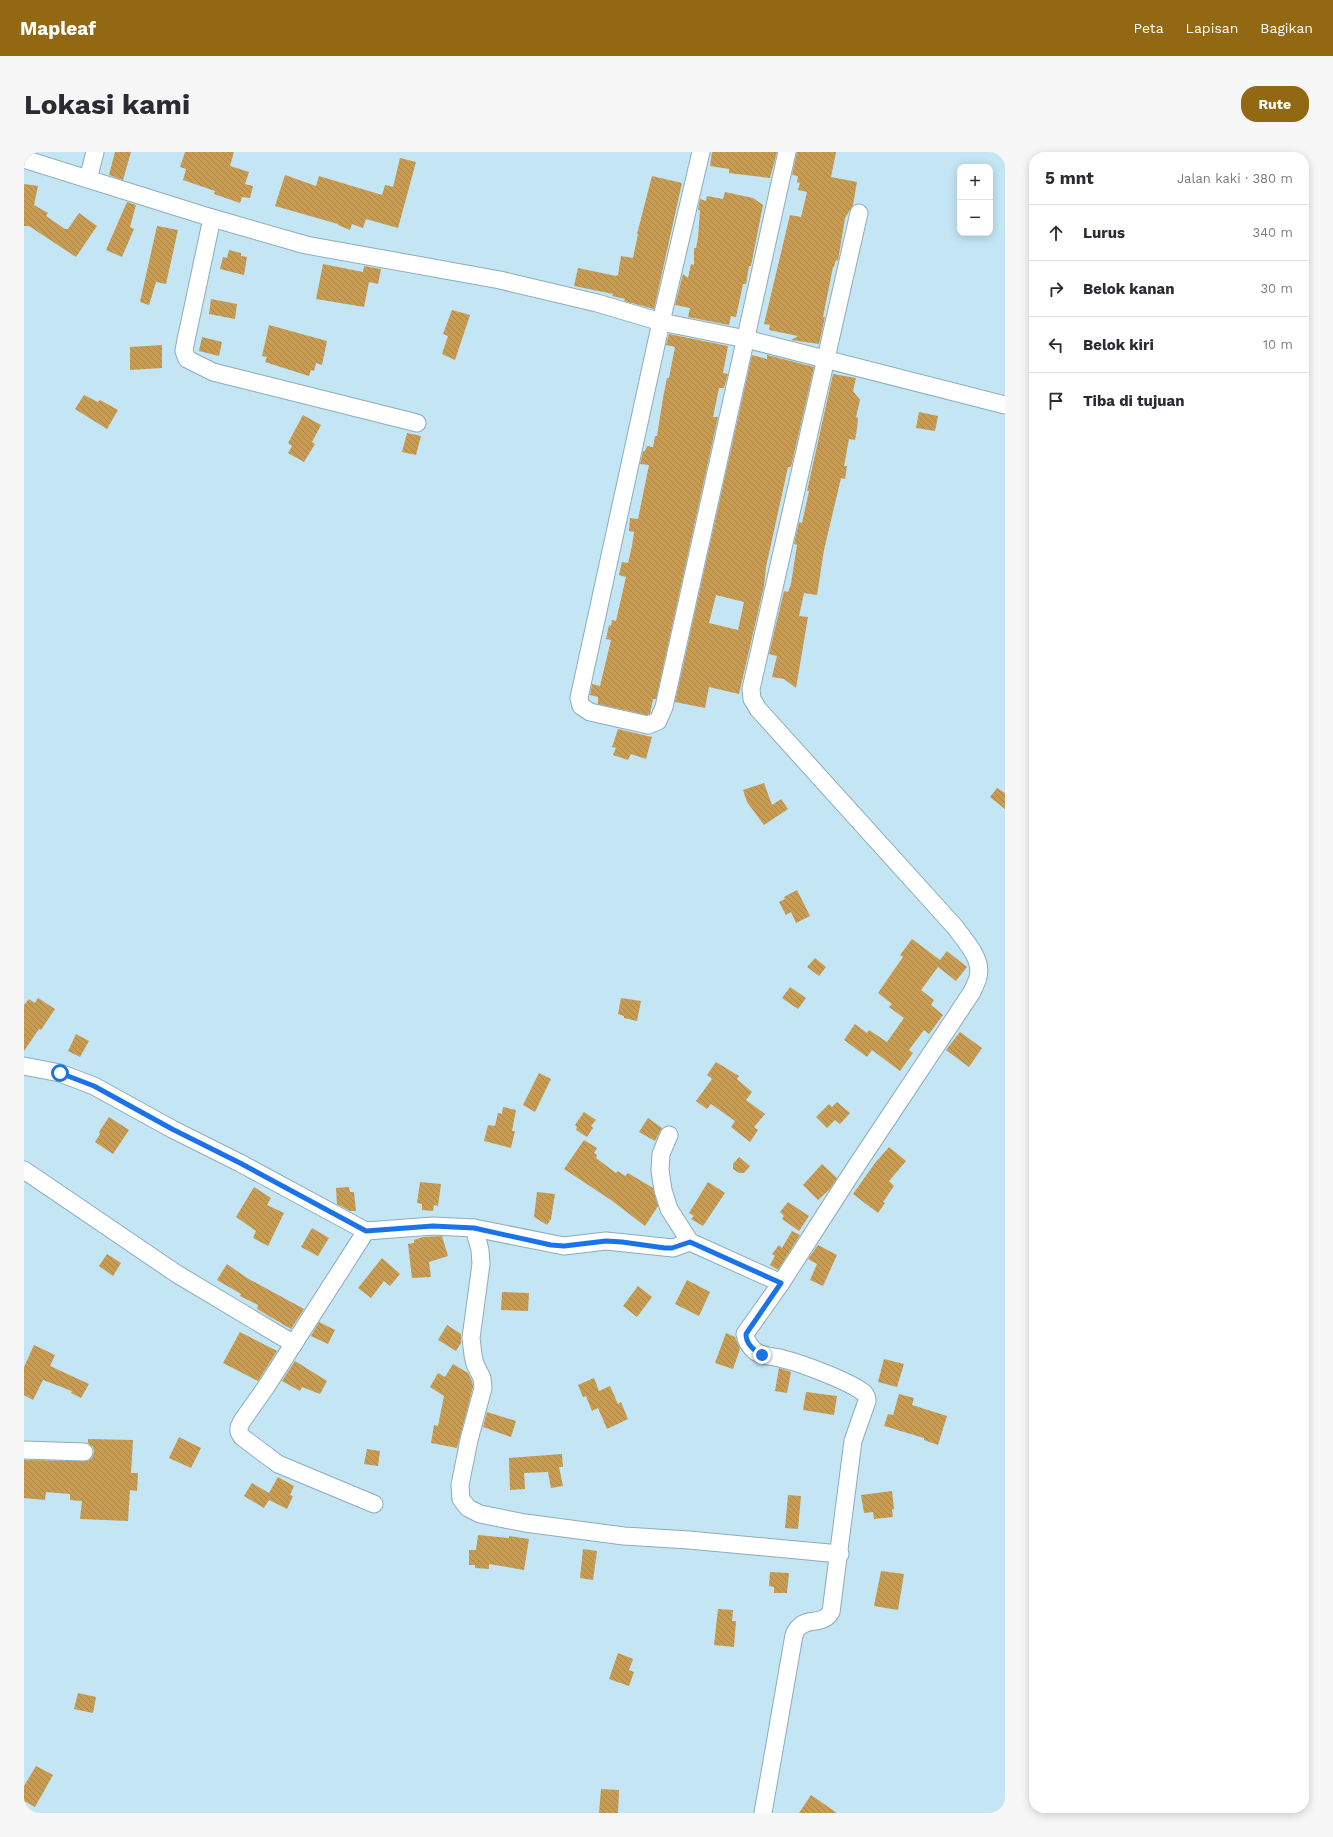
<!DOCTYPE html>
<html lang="id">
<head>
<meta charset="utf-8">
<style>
	body { margin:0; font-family:"Work Sans",sans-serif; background:#f7f7f7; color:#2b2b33 }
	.controls { position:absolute; right:12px; top:12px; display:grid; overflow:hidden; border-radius:8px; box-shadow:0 2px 10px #0003 }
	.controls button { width:36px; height:36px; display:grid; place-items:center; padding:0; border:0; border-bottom:1px solid #e1e1e2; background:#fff; color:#2b2b33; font:20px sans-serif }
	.stop { position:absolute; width:12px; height:12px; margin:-9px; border:3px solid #1a73e8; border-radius:50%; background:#fff }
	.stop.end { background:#1a73e8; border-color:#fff; box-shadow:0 1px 4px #0008 }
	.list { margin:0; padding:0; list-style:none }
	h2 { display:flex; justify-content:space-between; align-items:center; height:52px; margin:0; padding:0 16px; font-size:17px }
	h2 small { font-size:13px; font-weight:400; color:#7c7c81 }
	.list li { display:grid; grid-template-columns:26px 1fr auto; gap:12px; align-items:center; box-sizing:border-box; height:56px; padding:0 16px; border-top:1px solid #e1e1e2 }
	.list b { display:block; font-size:15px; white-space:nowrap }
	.list em { font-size:13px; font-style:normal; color:#7c7c81 }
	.icon { flex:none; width:22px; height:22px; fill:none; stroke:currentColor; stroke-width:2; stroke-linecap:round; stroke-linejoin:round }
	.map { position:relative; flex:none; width:981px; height:1661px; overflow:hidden; border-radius:16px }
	header { display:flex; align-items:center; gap:24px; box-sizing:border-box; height:56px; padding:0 20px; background:#926812; color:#fff }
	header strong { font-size:19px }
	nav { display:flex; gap:22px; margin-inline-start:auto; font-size:14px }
	.intro { display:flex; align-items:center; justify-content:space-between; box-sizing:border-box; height:96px; padding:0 24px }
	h1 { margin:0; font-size:28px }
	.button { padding:10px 18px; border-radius:16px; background:#926812; color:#fff; font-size:14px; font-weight:700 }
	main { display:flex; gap:24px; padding:0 24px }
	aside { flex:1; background:#fff; border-radius:16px; box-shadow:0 2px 10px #0003 }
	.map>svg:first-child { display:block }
	.building { fill:url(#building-back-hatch); fill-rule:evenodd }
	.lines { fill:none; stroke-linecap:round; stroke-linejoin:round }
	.minor-casing { stroke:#8cacbb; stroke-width:19 }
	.minor { stroke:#fff; stroke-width:17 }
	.route { stroke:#1a73e8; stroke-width:5 }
</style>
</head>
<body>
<header>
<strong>Mapleaf</strong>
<nav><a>Peta</a><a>Lapisan</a><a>Bagikan</a></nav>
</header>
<div class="intro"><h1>Lokasi kami</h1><a class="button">Rute</a></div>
<main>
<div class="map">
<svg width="981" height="1661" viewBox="0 0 981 1661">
	<defs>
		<pattern id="building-back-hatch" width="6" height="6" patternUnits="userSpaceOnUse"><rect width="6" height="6" fill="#c89c52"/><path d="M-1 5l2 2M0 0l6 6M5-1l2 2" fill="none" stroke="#aa8547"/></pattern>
	</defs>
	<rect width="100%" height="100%" fill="#c3e5f4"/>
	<g class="building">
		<path d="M91,0H107L99,28L85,23Z"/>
		<path d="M161,0H210L206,14L225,20L221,32L229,34L226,46L218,45L216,51L190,42L191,39L159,28L162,17L156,15Z"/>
		<path d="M688,0H753L746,26L705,21V17L686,14Z"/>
		<path d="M773,0H812L807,25L833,30L829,53L821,66L814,109L812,108L810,115H809L799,165H801L795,192L767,188L774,184L745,178L746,173L740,172L766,63L777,65L783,40L774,38L776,31L773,30L774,24L768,23Z"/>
		<path d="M376,6L392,10L374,76L342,67L339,76L328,72L326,78L314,73V72L251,54L261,23L292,34L295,24L358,43L361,33L369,35Z"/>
		<path d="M628,24L658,31L630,157L600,149L601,147L588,144L589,142L550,134L554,116L592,124L594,123L597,104L609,106L614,82H613Z"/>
		<path d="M0,32L14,34L10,53L24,61L22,64L41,77H44L55,61L73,74L52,105L5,74H0Z"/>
		<path d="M701,40L729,46L739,53L727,114H725L722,132H719L712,165L707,164L705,173L664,165L666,156L651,153L659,122L664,126L667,112L670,113V96H672L674,86L676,58H674L676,47L682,49L683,44L699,47Z"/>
		<path d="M103,50L112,53L106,75L110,77L98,105L82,98Z"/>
		<path d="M133,74L154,78L142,132L132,130L125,153L116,150Z"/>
		<path d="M205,98L217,101V104L223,105L220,123L196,117L199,105L203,106Z"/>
		<path d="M299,112L339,120L340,114L357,117L354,132L345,130L340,155L292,147Z"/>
		<path d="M187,147L213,152L211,167L185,162Z"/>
		<path d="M428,158L446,163L431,208L418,202L424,184L419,182Z"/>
		<path d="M245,173L303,189L298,213L292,211L290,219L287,218L285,224L241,210L243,205L238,204Z"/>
		<path d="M645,182L704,194L699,221L704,222L700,236H695L689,265H694L632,547H629L626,562L623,563L574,552V545L566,543L568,532L576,534L587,488L582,487L585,473L587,474L588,468L592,469L602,425L595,423L598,410L604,411L608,394L610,380L605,379L606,366L614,367L625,313L616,312L619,299H621L623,294L629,295L631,284H633L639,246L643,226H645L651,195L642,193Z"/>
		<path d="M178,185L198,190L195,204L175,199Z"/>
		<path d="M138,193V216L106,218V195Z"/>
		<path d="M728,203L743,207V203L790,215L767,315H764L742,415L740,434L715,542L685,535L681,556L651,550ZM692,443L720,450L714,478L685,471Z"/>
		<path d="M809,222L832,226L829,239L836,248L832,265L834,266L833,277L831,288L825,287L820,314H823L821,327L817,326L800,398L793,443L780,441L775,464L784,465L772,536L760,527L748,525L753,504L745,502L760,439L764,440L767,432L773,393L770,392L775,370L778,371L785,339H783Z"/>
		<path d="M60,243L74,250L76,248L94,258L83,277L51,257Z"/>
		<path d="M895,260L914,264L911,279L892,276Z"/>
		<path d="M279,263L297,273L288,290L291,292L280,310L264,301L268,294L264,291Z"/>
		<path d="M383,281L397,284L392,303L378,300Z"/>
		<path d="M594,577L628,585L622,607L607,602L604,608L589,603L592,596L588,595Z"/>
		<path d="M740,631L748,653L757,647L764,657L740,673L723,650L719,638Z"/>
		<path d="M973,636L981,641V657L966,645Z"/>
		<path d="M773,738L786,764L772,771L767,760L762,763L755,750L761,747L760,745Z"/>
		<path d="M888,787L916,808L923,799L943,815L932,829L914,815L897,838L910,848L907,853L919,863L905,882L900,878L885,898L889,901L876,919L848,898L843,905L820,888L831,872L843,881L845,878L863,890L880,866L865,855L868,852L854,841L879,805L876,803Z"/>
		<path d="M791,806L802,815L795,824L783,815Z"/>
		<path d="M766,835L782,846L774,857L758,846Z"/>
		<path d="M14,846L31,857L17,878L15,877L0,899V853L5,847L11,851Z"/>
		<path d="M597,846L617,849L613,869L600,866V864L594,862Z"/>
		<path d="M936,880L958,896L945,915L922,898Z"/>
		<path d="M52,882L65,889L56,905L44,899Z"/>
		<path d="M692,910L715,924L713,927L728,940L722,948L741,962L730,975L734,978L726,990L707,975L711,969L687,952L683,957L672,949L688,927L683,923Z"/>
		<path d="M515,921L527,927L511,960L499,953Z"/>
		<path d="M813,950L826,961L816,972L811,968L803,976L792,965L805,952L808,955Z"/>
		<path d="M479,955L492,958L488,979H491L487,996L460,989L464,973L471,974L474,961L478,962Z"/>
		<path d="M560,960L572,968L567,974L569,976L563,985L552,978L553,975L551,973Z"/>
		<path d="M85,965L105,978L89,1002L71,990L76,982L75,980Z"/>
		<path d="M624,966L638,976L631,989L615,980Z"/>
		<path d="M560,988L573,996L570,1001L573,1003L572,1006L592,1021L594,1019L601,1024L604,1021L629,1036L634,1054L621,1074L587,1048L540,1017Z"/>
		<path d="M865,995L882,1009L865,1029L870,1034L859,1050L861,1051L854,1061L829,1042L851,1011Z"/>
		<path d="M715,1005L726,1014L720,1021H715L709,1017V1012Z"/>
		<path d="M798,1012L813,1026L806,1037L794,1048L779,1033Z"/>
		<path d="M396,1030L417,1032L414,1054L410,1053L409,1059L398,1058V1052L393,1051Z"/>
		<path d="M684,1030L701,1041L679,1074L667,1067L670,1064L665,1061Z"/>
		<path d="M230,1035L247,1046L243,1053L260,1061L244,1094L229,1086L232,1079L212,1065Z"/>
		<path d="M325,1035L326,1040H330L332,1059H326L313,1052L312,1036Z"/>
		<path d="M513,1040L531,1042L527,1067L523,1073L510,1065Z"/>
		<path d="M764,1050L785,1064L775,1079L758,1067L760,1064L756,1060Z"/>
		<path d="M288,1076L305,1086L294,1104L277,1095Z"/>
		<path d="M768,1079L776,1083L754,1118L746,1113L751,1104L748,1102L755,1093L758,1096Z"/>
		<path d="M418,1084L424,1104L405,1110L407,1125L388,1126L384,1092L390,1091V1088L399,1085Z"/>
		<path d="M794,1093L813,1103L799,1134L786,1128L793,1112L784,1107Z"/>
		<path d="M83,1102L97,1111L89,1124L75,1114Z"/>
		<path d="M358,1106L376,1122L366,1134L360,1129L347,1146L334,1136Z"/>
		<path d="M203,1112L223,1126L280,1157L267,1177L233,1157L234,1153L216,1144L217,1142L193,1128Z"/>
		<path d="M663,1128L686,1140L675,1164L651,1152Z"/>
		<path d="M614,1134L628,1145L613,1165L599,1154Z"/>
		<path d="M478,1140L505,1141L504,1159L477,1158Z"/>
		<path d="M295,1170L311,1178L304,1192L287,1184Z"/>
		<path d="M423,1173L437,1182V1191L432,1199L414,1188Z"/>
		<path d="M216,1180L253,1199L234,1229L199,1211Z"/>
		<path d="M702,1181L711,1185L716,1197L709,1217L691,1211Z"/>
		<path d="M10,1193L31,1203L26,1214L65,1232L57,1246L47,1241L48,1239L19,1228L9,1248L0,1243V1215Z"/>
		<path d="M860,1207L880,1212L873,1235L854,1230Z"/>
		<path d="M271,1209L303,1229L296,1242L278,1235L276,1239L258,1229Z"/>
		<path d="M429,1212L444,1221L448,1229L449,1235L433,1296L407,1291L410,1273L414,1274L420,1244L406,1235L414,1221L421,1225Z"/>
		<path d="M755,1216L767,1220L763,1241L751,1239Z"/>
		<path d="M570,1226L575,1239L586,1234L594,1252L597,1250L604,1267L583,1277L574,1256L568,1259L562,1244L559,1245L554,1233Z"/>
		<path d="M782,1240L813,1244L810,1263L779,1258Z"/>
		<path d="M875,1242L890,1246L888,1253L923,1264L914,1293L900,1288V1286L860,1274L864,1262L869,1263Z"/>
		<path d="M463,1260L492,1269L487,1285L459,1275Z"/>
		<path d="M155,1285L177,1296L167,1316L145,1306Z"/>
		<path d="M64,1287L109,1288L107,1321H114L113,1339L106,1338L104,1369L56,1367L58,1349L46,1348V1342L22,1340L21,1348L0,1346V1308L64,1309L68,1306L70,1300L69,1295L64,1291Z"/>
		<path d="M343,1297L356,1299L354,1314L340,1312Z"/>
		<path d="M538,1302L539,1315H535L539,1334L527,1336L524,1320L500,1321L501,1337L486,1338L485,1306Z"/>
		<path d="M254,1325L270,1334L266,1343L269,1344L263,1357L245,1348L240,1356L220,1344L228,1331L245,1341Z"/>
		<path d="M868,1339L870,1357L868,1358L869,1365L850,1367L849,1360L840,1361L837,1343Z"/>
		<path d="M764,1343L777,1344L774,1377L761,1376Z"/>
		<path d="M454,1383L485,1386V1384L505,1387L500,1418L465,1412V1417L451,1416V1413H445V1398H452Z"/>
		<path d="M559,1397L573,1399L569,1428L556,1426Z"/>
		<path d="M857,1419L880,1422L874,1458L850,1454Z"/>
		<path d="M746,1420L765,1421L763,1441H750V1435L745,1434Z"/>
		<path d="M694,1457L709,1458L708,1469H712L710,1495L690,1493Z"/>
		<path d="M594,1501L609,1507L605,1518L610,1520L605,1534L585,1527Z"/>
		<path d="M54,1541L72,1545L69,1561L50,1557Z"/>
		<path d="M12,1614L29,1623L11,1655L0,1649V1634Z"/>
		<path d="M577,1637L595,1638L594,1661H575Z"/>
		<path d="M787,1643L813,1661H775Z"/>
	</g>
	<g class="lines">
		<g class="minor-casing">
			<g id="minor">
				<path d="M677,0L637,170L555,546L557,554L566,560L624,573L634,569L640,555L763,0"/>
				<path d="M0,7L188,66L282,93L476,128L573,151L637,170L722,187L981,253"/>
				<path d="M64,27L71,0"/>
				<path d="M188,66L162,188L160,199L163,207L189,220L393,271"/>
				<path d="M0,914L36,921L70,934L148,977L216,1011L342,1079L409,1074L450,1076L540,1094L582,1089L649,1096L666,1090"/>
				<path d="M645,983L637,1002L636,1018L639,1038L645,1057L666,1090L757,1131"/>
				<path d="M0,1018L153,1122L270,1192"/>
				<path d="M450,1076L456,1098L457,1112L447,1186L449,1203L451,1212L458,1226L459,1236L445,1288L436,1333L437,1347L444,1356L456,1362L501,1371L600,1384L665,1388L816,1402"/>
				<path d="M342,1079L242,1235L218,1269L215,1275V1280L218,1285L254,1312L350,1352"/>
				<path d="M0,1298L60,1300"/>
				<path d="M739,1661L770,1483C771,1481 773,1476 775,1475C785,1465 798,1474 807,1460L829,1289L843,1249C843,1245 842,1243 840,1241C827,1230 777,1211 759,1207C751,1204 740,1205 732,1200C726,1195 722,1190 721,1182L757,1131L829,1019L948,840C950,835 953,830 954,825C959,807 941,789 931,775L734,557L728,547L727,537L835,61"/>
			</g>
		</g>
		<use href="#minor" class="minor"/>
	</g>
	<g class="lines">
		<path class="route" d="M36,921L70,934L148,977L216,1011L342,1079L409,1074L450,1076L527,1093L540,1094L582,1089L598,1090L641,1096H648L666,1090L757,1131L722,1182C722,1192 729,1198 738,1203"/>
	</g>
</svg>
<div class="controls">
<button>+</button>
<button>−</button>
</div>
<div class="stop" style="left:36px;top:921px"></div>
<div class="stop end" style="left:738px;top:1203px"></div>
</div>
<aside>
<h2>5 mnt<small>Jalan kaki · 380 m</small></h2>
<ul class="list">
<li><svg class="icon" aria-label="ahead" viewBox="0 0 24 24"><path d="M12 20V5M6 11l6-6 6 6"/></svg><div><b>Lurus</b></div><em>340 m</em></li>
<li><svg class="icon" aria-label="right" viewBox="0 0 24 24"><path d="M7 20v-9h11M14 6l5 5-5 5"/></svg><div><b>Belok kanan</b></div><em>30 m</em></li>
<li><svg class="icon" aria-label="left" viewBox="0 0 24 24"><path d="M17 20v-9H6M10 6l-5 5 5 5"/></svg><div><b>Belok kiri</b></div><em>10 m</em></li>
<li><svg class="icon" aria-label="arrive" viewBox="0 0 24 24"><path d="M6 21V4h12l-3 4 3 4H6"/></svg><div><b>Tiba di tujuan</b></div></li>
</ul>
</aside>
</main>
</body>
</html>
